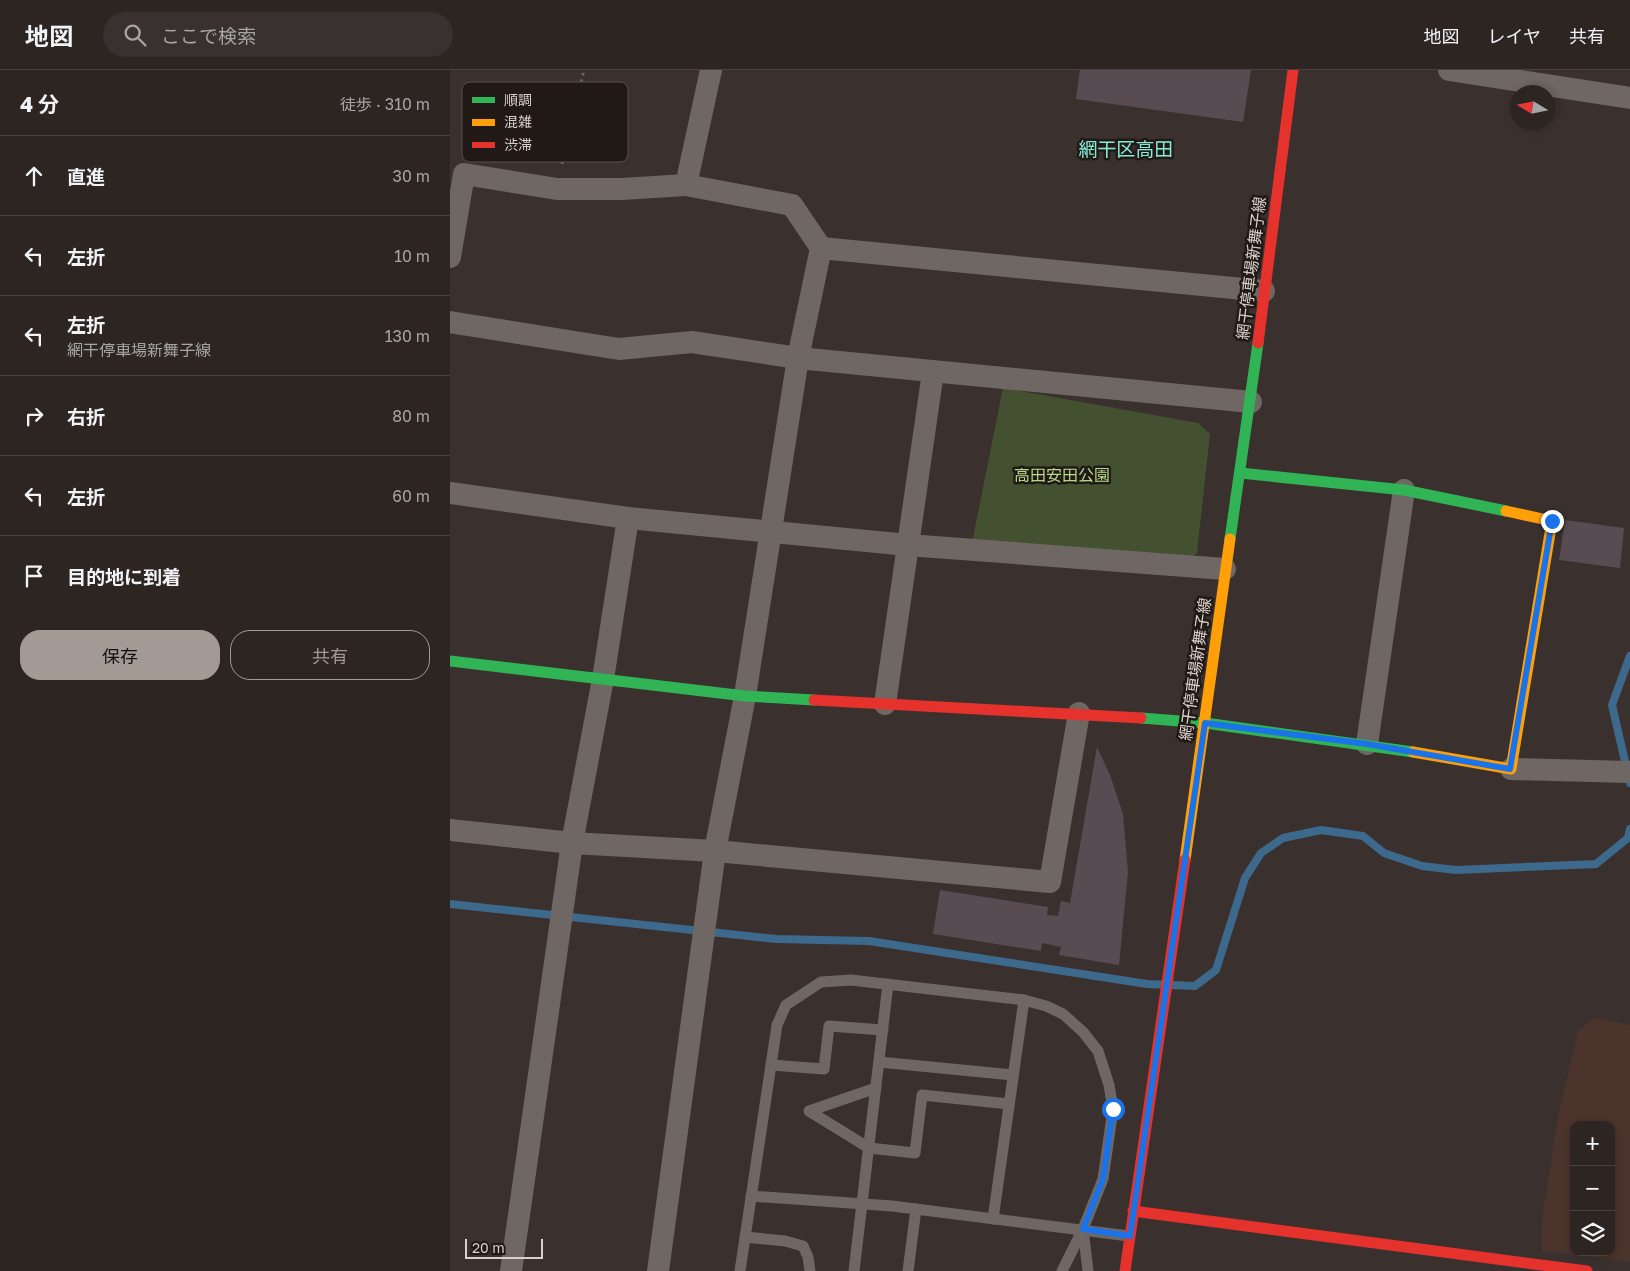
<!DOCTYPE html>
<html lang="ja">
<head>
<meta charset="utf-8">
<style>
	body { margin:0; font-family:"Golos Text","Noto Sans JP",sans-serif; background:#38312f; color:#f1f3f6 }
	.controls { position:absolute; right:15px; bottom:15px; display:grid; overflow:hidden; border-radius:10px; box-shadow:0 2px 8px #0003 }
	.controls button { width:45px; height:45px; display:grid; place-items:center; padding:0; border:0; border-bottom:1px solid #484240; background:#2c2522; color:#f1f3f6; font:25px sans-serif }
	.compass { position:absolute; left:1060px; top:15px; width:45px; height:45px; border-radius:50%; background:#2c2522; box-shadow:0 2px 8px #0003; rotate:280deg }
	.scale { position:absolute; left:15px; bottom:12px; width:78px; box-sizing:border-box; padding-left:5px; border:2px solid #dbd1cc; border-top:0; font-size:14px; line-height:18px; white-space:nowrap; color:#dbd1cc; -webkit-text-stroke:4px #211916; paint-order:stroke }
	.stop { position:absolute; width:15px; height:15px; margin:-11px; border:4px solid #1a73e8; border-radius:50%; background:#fff }
	.stop.end { background:#1a73e8; border-color:#fff; box-shadow:0 1px 5px #0008 }
	.list { margin:0; padding:0; list-style:none }
	h2 { display:flex; justify-content:space-between; align-items:center; height:65px; margin:0; padding:0 20px; font-size:21px }
	h2 small { font-size:16px; font-weight:400; color:#a6a5a5 }
	.list li { display:grid; grid-template-columns:32px 1fr auto; gap:15px; align-items:center; box-sizing:border-box; height:80px; padding:0 20px; border-top:1px solid #484240 }
	.list b { display:block; font-size:19px; white-space:nowrap }
	.list p { margin:0; font-size:16px; white-space:nowrap; color:#a6a5a5 }
	.list em { font-size:16px; font-style:normal; color:#a6a5a5 }
	.actions { display:flex; gap:10px; padding:15px 20px }
	.actions a { flex:1; padding:11px 0; border:1px solid #a39995; border-radius:20px; text-align:center; font-size:18px; color:#a39995 }
	.actions .main { background:#a39995; color:#111 }
	.icon { flex:none; width:28px; height:28px; fill:none; stroke:currentColor; stroke-width:2; stroke-linecap:round; stroke-linejoin:round }
	.map { position:relative; flex:none; width:1180px; height:1201px; overflow:hidden }
	header { display:flex; align-items:center; gap:30px; box-sizing:border-box; height:70px; padding:0 25px; background:#2c2522; border-bottom:1px solid #484240 }
	header strong { font-size:24px }
	nav { display:flex; gap:28px; margin-inline-start:auto; font-size:18px }
	.search { width:350px; height:45px; background:#38312f; display:flex; align-items:center; gap:12px; box-sizing:border-box; padding:0 18px; border-radius:28px; color:#a6a5a5; font-size:19px }
	main { display:flex }
	aside { flex:1; background:#2c2522 }
	.map>svg:first-child { display:block }
	.built { fill:#4a342c; fill-rule:evenodd }
	.green { fill:#445130 }
	.lines { fill:none; stroke-linecap:round; stroke-linejoin:round }
	.stream { stroke:#3d698c; stroke-width:8 }
	.building { fill:#584b52 }
	.path { stroke:#696260; stroke-width:3; stroke-dasharray:2.5 4; stroke-linecap:butt }
	.lane { stroke:#6e6764; stroke-width:11 }
	.street { stroke:#6e6764; stroke-width:22 }
	.fast { stroke:#30b455; stroke-width:11 }
	.slow { stroke:#ff9f0a; stroke-width:11 }
	.jam { stroke:#e5322d; stroke-width:11 }
	.route { stroke:#1a73e8; stroke-width:6 }
	.labels { text-anchor:middle; stroke-width:5; stroke-linejoin:round; paint-order:stroke }
	.street-label { font-size:16px; fill:#dbd1cc; stroke:#211916 }
	.park-label { font-size:16px; fill:#b6da89; stroke:#211916 }
	.quarter-label { font-size:19px; fill:#84ead6; stroke:#211916 }
	.key { fill:#211916; stroke:#59504d; stroke-width:1 }
	.key-label { font-size:14px; fill:#dbd1cc }
</style>
</head>
<body>
<header>
<strong>地図</strong>
<div class="search"><svg class="icon" aria-label="search" viewBox="0 0 24 24"><circle cx="10" cy="10" r="6"/><path d="M15 15l6 6"/></svg>ここで検索</div>
<nav><a>地図</a><a>レイヤ</a><a>共有</a></nav>
</header>
<main>
<aside>
<h2>4 分<small>徒歩 · 310 m</small></h2>
<ul class="list">
<li><svg class="icon" aria-label="ahead" viewBox="0 0 24 24"><path d="M12 20V5M6 11l6-6 6 6"/></svg><div><b>直進</b></div><em>30 m</em></li>
<li><svg class="icon" aria-label="left" viewBox="0 0 24 24"><path d="M17 20v-9H6M10 6l-5 5 5 5"/></svg><div><b>左折</b></div><em>10 m</em></li>
<li><svg class="icon" aria-label="left" viewBox="0 0 24 24"><path d="M17 20v-9H6M10 6l-5 5 5 5"/></svg><div><b>左折</b><p>網干停車場新舞子線</p></div><em>130 m</em></li>
<li><svg class="icon" aria-label="right" viewBox="0 0 24 24"><path d="M7 20v-9h11M14 6l5 5-5 5"/></svg><div><b>右折</b></div><em>80 m</em></li>
<li><svg class="icon" aria-label="left" viewBox="0 0 24 24"><path d="M17 20v-9H6M10 6l-5 5 5 5"/></svg><div><b>左折</b></div><em>60 m</em></li>
<li><svg class="icon" aria-label="arrive" viewBox="0 0 24 24"><path d="M6 21V4h12l-3 4 3 4H6"/></svg><div><b>目的地に到着</b></div></li>
</ul>
<div class="actions"><a class="main">保存</a><a>共有</a></div>
</aside>
<div class="map">
<svg width="1180" height="1201" viewBox="0 0 1180 1201">
	<rect width="100%" height="100%" fill="#3a312e"/>
	<path class="built" d="M1145,948L1180,955V1192L1092,1181V1148L1108,1047L1128,961ZM1124,1055H1161V1182H1124Z"/>
	<path class="green" d="M553,318L748,353L760,364L747,483L738,489L522,473Z"/>
	<g class="lines">
		<g class="stream">
			<path d="M1180,586L1162,635L1180,713"/>
			<path d="M0,834L326,869L419,871L697,914L745,916L766,900L795,808L811,783L833,768L871,760L913,766L934,783L972,796L1006,800L1146,794L1178,768L1180,759"/>
		</g>
	</g>
	<g class="building">
		<path d="M630,0H801L793,52L626,29Z"/>
		<path d="M1115,450L1174,458L1170,498L1109,490Z"/>
		<path d="M647,677L660,705L673,744L678,802L669,895L609,885L611,877L592,873L591,881L483,864L490,820L598,837L597,845L608,846L611,831L620,833Z"/>
	</g>
	<g class="lines">
		<path class="path" d="M112,94L134,0"/>
		<g class="lane">
			<path d="M429,992L563,1005"/>
			<path d="M321,995L374,999L379,956L433,960"/>
			<path d="M426,1018L359,1041L419,1078L465,1083L472,1025L559,1034"/>
			<path d="M301,1126L442,1136L679,1166"/>
			<path d="M543,1149L574,930"/>
			<path d="M633,1159L638,1201"/>
			<path d="M295,1167L335,1171L353,1176L358,1187L360,1201"/>
			<path d="M290,1201L327,955L336,935L371,912L401,910L574,930L596,936L613,944L633,962L648,981L659,1015L663,1039L653,1109L633,1159L612,1201"/>
			<path d="M404,1201L438,914"/>
			<path d="M458,1201L466,1139"/>
		</g>
		<g class="street">
			<path d="M999,0L1180,28"/>
			<path d="M371,178L814,221"/>
			<path d="M0,187L14,104L107,119H172L236,115"/>
			<path d="M0,252L169,279L242,272L348,288L801,332"/>
			<path d="M0,423L178,448L458,475L775,499"/>
			<path d="M435,634L483,302"/>
			<path d="M917,674L954,420"/>
			<path d="M1061,699L1180,702"/>
			<path d="M0,760L122,773L265,781L600,812L629,643"/>
			<path d="M61,1201L122,773L153,609L178,448"/>
			<path d="M208,1201L265,781L295,626L348,288L371,178L342,135L236,115L261,0"/>
		</g>
		<g class="fast">
			<path d="M790,403L954,420L1056,441"/>
			<path d="M780,469L808,273"/>
			<path d="M0,591L295,626L364,630"/>
			<path d="M691,648L755,653L963,682"/>
		</g>
		<g class="slow">
			<path d="M963,682L1061,699L1102,451L1056,441"/>
			<path d="M735,790L780,469"/>
		</g>
		<g class="jam">
			<path d="M808,273L843,0"/>
			<path d="M364,630L691,648"/>
			<path d="M683,1141L1137,1201"/>
			<path d="M675,1201L735,790"/>
		</g>
	</g>
	<g class="lines">
		<path class="route" d="M663,1039L653,1109L633,1159L680,1166L755,653L917,674L1060,699L1102,451"/>
	</g>
	<g class="labels">
		<g class="street-label">
			<text transform="translate(801 198) rotate(-83)" y="6">網干停車場新舞子線</text>
			<text transform="translate(745 599) rotate(-82)" y="6">網干停車場新舞子線</text>
		</g>
		<g class="park-label">
			<text x="612" y="411">高田安田公園</text>
		</g>
		<g class="quarter-label">
			<text x="676" y="86">網干区高田</text>
		</g>
	</g>
	<rect x="12" y="12" width="166" height="80" rx="8" class="key"/>
	<rect x="22" y="27" width="23" height="6" fill="#30b455"/>
	<rect x="22" y="49" width="23" height="7" fill="#ff9f0a"/>
	<rect x="22" y="72" width="23" height="6" fill="#e5322d"/>
	<g class="key-label">
		<text x="54" y="35">順調</text>
		<text x="54" y="57">混雑</text>
		<text x="54" y="80">渋滞</text>
	</g>
</svg>
<div class="controls">
<button>+</button>
<button>−</button>
<button><svg class="icon" aria-label="layers" viewBox="0 0 24 24"><path d="M12 4l9 5-9 5-9-5zM3 14l9 5 9-5"/></svg></button>
</div>
<svg class="compass" viewBox="-18 -18 36 36"><path d="M0-13l5 13h-10z" fill="#e53935"/><path d="M0 13l5-13h-10z" fill="#a6a5a5"/></svg>
<div class="scale">20 m</div>
<div class="stop" style="left:663px;top:1039px"></div>
<div class="stop end" style="left:1102px;top:451px"></div>
</div>
</main>
</body>
</html>
